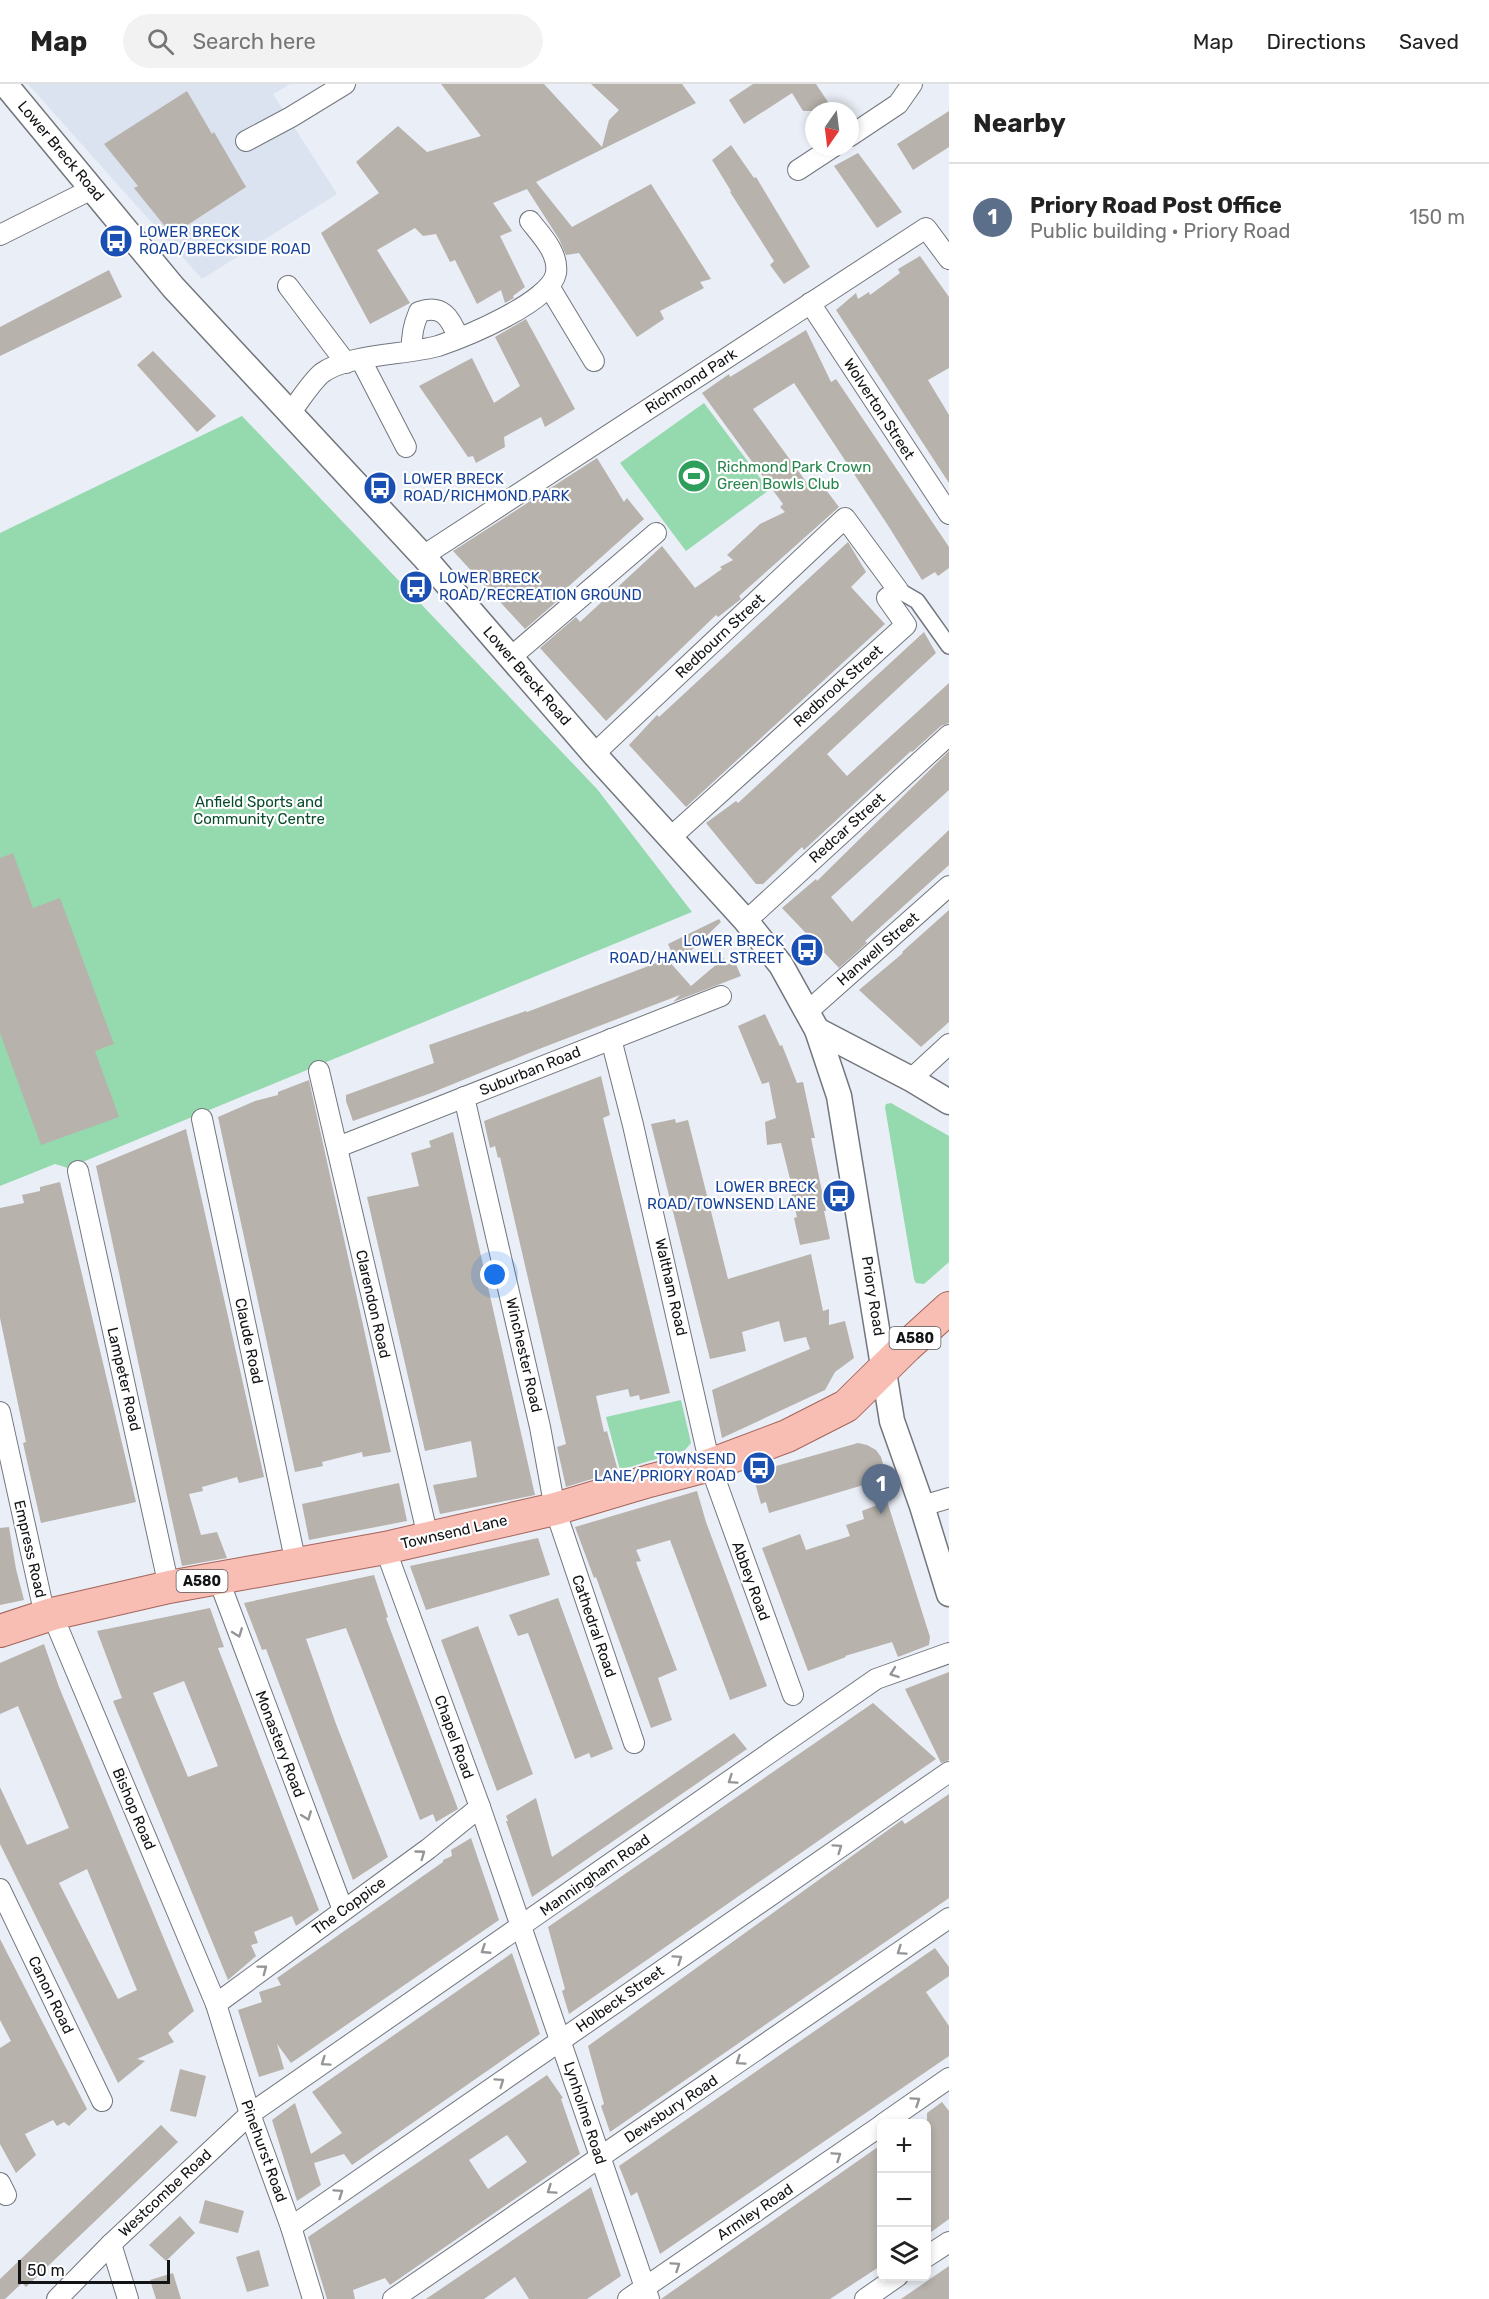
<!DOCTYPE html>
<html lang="en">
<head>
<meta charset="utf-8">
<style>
	body { margin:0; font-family:Rubik,sans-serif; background:#f2f2f2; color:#222 }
	.controls { position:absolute; right:18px; bottom:18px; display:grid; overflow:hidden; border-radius:9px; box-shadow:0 3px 9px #0003 }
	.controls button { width:54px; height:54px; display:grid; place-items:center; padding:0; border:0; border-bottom:2px solid #e0e0e0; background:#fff; color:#222; font:30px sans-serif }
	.compass { position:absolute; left:805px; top:18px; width:54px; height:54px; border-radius:50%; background:#fff; box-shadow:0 3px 9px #0003; rotate:194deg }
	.scale { position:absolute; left:18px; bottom:15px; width:152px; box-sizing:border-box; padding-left:6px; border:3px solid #111315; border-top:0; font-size:16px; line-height:21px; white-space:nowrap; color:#111315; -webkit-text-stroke:4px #fff; paint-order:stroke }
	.you { position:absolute; left:495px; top:1191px; width:21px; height:21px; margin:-15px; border:4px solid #fff; border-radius:50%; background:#1a73e8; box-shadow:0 0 0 9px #1a73e833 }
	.badge { display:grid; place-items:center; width:39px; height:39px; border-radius:50%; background:#3a7c8e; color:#fff; font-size:20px; font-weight:700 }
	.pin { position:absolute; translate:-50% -50px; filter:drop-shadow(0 2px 3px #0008) }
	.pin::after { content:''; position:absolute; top:32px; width:21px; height:18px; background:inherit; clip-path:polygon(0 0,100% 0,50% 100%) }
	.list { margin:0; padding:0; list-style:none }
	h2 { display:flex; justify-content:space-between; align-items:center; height:78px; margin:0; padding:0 24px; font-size:26px }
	h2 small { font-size:20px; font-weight:400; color:#767676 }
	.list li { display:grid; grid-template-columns:39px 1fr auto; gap:18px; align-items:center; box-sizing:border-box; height:108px; padding:0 24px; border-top:2px solid #e0e0e0 }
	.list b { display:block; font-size:22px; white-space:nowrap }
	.list p { margin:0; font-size:20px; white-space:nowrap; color:#767676 }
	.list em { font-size:20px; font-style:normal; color:#767676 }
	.icon { flex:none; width:33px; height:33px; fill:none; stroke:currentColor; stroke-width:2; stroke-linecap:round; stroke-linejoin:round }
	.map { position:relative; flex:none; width:949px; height:2215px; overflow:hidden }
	header { display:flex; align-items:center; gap:36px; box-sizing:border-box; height:84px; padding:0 30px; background:#fff; border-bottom:2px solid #e0e0e0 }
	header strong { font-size:28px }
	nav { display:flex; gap:33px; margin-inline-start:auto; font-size:21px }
	.search { width:420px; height:54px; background:#f2f2f2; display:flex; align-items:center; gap:15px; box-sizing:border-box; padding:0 21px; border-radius:33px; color:#767676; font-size:22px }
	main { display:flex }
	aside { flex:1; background:#fff }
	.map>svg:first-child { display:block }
	.built { fill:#dbe3f1 }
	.green { fill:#95d9ae }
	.building { fill:#b7b2ab; fill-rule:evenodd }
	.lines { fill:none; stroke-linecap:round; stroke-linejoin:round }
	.pedestrian-casing { stroke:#72767d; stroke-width:18 }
	.minor-casing { stroke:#72767d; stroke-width:22 }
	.tertiary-casing { stroke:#72767d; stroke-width:27 }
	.primary-casing { stroke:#a4655b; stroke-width:34 }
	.pedestrian { stroke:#fff; stroke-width:15 }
	.minor { stroke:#fff; stroke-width:20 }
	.tertiary { stroke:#fff; stroke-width:24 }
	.primary { stroke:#f8bdb3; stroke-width:32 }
	.oneway { stroke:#949596 }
	.labels { text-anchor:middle; stroke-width:4.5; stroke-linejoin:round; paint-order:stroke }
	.shield { fill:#fff; stroke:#585a5b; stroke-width:1.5 }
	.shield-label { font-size:14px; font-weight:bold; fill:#111315 }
	.street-label { font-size:15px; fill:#111315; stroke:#fff }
	.transit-label { font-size:15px; fill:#164399; stroke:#fff; text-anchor:start }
	.leisure-label { font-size:15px; fill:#27864d; stroke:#fff; text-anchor:start }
	.park-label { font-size:15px; fill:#0a4d2d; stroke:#fff }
</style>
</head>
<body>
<header>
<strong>Map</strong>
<div class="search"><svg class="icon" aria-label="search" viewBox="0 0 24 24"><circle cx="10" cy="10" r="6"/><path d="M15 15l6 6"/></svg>Search here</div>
<nav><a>Map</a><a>Directions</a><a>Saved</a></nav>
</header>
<main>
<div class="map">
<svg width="949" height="2215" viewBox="0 0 949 2215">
	<rect width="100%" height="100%" fill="#eaeef6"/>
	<path class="built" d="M28,0H290L273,10L337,110L202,195Z"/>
	<g class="green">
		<path d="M704,319L769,406L686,467L620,379Z"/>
		<path d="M242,332L597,705L692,828L68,1084L55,1080L0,1102V449Z"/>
		<path d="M891,1019L949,1052V1178L924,1200L916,1199L914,1195L885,1023L886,1020Z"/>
		<path d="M681,1316L691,1359L685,1366L620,1386L606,1333Z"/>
	</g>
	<g class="building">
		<path d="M441,0H544L602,63L609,36L619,26L591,0H682L696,19L536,98L572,143L651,100L711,195L700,198L704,204L660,227L664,235L637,253L579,169L566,171L559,155L527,105L493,119L512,147L500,152L525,203L513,212L514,214L505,219L501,206L477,220L455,176L450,178L436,150L423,152L415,144L377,166L410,219L370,240L321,149L379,109L356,78L398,42L427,68L481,52Z"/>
		<path d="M753,0H816L834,27H803L792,9L744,40L729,16Z"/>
		<path d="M187,7L212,50L214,48L246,103L172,151L134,104L138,102L104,60Z"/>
		<path d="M949,27V63L913,86L897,60Z"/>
		<path d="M731,61L754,94L756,93L810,183L784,200L770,181L774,177L730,108L731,107L712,76Z"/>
		<path d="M858,69L902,128L877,144L834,82Z"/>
		<path d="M920,172L949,213V284L928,296L949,331V399L836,226L856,209L858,215L869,208L870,211L900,189L898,185Z"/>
		<path d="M109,186L122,213L0,272V243Z"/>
		<path d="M526,235L575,325L545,343L541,333L504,353L505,363L476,379L473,372L468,373L419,302L472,274L494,319L520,302L495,253Z"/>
		<path d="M806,246L831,298L836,295L949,463V484L938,492L935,488L922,496L889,443L794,299L753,325L807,399L812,396L820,405L823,402L839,423L739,512L741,515L718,533L716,531L606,637L540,564L576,533L580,538L662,462L695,504L722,485L720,483L733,476L727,471L760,440L785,428L780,423L783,420L702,309L729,290L730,293Z"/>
		<path d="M153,267L216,332L197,348L137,281Z"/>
		<path d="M597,374L624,418L627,414L644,435L560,510L562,513L525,545L453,467Z"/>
		<path d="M848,458L866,488L851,503L885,540L686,723L629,661L657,631L659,633Z"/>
		<path d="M924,548L936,569L827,670L847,692L949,599V639L941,642L912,668L911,667L804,766L802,763L763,800H756L706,739L736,717L738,719Z"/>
		<path d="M949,667V706L831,813L852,838L949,746V781L865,857L867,859L839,884L782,824L816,795L817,797Z"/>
		<path d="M13,769L33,824L60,814L114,960L95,967L119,1033L41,1061L0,949V774Z"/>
		<path d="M949,826V938L921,963L859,906L903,869L902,868Z"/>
		<path d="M719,835L721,838L677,880L668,860Z"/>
		<path d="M724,874L726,881L735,878L741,892L673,918L680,911L539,965L431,1009L353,1037L346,1017V1011L434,979L429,961L526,927L527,928L667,875L691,902Z"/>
		<path d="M765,930L780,962L782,961L797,999L803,998L815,1054H811L826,1127H824L830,1155L800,1161L794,1134L797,1133L790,1104L792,1103L781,1059L767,1061L765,1038L776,1034L769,998L762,1000L738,942Z"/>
		<path d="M601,992L610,1031L603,1034L670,1309L640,1316L639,1311L630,1313L628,1305L596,1312L604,1348L607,1347L618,1387L566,1403L557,1363L566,1360L548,1281L500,1073L498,1074L495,1062L490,1064L484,1037Z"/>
		<path d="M309,996L391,1368L363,1373L362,1368L322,1378L323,1382L295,1388L218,1033L255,1017L278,1011V1008Z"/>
		<path d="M675,1035L676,1039L688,1036L728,1195L811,1170L823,1227L829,1225V1241L845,1237L854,1274L835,1288L825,1306L722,1354L712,1306L810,1265L806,1253L784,1258L779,1237L742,1248L746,1267L710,1275L651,1040Z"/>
		<path d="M186,1045L264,1393L239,1399L237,1393L202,1403L203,1407L189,1410L201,1451L217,1448L227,1474L182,1482L96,1082Z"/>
		<path d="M453,1048L535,1411L440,1430L433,1401L477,1393L471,1357L425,1367L367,1113L419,1102L411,1069L431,1063L429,1057Z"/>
		<path d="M60,1098L136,1418L41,1439L23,1359L26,1358L0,1234V1124L24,1119L22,1111L40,1107V1103Z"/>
		<path d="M858,1359L867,1361L876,1366L881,1373L887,1394L769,1429L766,1418L761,1420L754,1395L771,1390L769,1384Z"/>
		<path d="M399,1399L407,1437L309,1456L302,1420Z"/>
		<path d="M697,1407L706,1438L767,1602L730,1616L670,1456L636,1466L641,1477L636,1478L677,1586L658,1594L672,1636L651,1644L596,1493L594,1494L575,1443Z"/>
		<path d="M887,1417L930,1553L929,1561L898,1573L892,1558L845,1572L846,1573L808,1587L762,1464L800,1450L806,1466L850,1452L846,1441L864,1435L862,1427Z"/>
		<path d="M9,1443L16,1485L24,1516L0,1521V1444Z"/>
		<path d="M538,1454L550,1491L426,1526L410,1482Z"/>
		<path d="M374,1491L388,1533L386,1534L458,1725L436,1738L433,1730L420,1736L346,1544L306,1555L336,1640L388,1773L353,1796L266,1565L262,1566L244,1519Z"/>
		<path d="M558,1514L613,1665L591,1674L589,1669L575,1675L528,1549L518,1552L509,1531Z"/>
		<path d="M210,1524L224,1563L218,1564L319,1826L296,1842L292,1832L254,1848L258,1859L251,1861L256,1872L228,1896L113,1617L122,1614L97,1547ZM184,1597L218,1682L188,1693L153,1609Z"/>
		<path d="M478,1542L533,1690L497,1707L441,1556Z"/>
		<path d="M44,1560L59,1603L194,1927L168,1949L174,1958L137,1975L145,1977L118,1999L0,1760V1703L27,1761L69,1744L18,1622L0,1630V1579ZM87,1785L137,1906L118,1915L59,1799Z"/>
		<path d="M949,1588V1676L941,1679L905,1605Z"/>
		<path d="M873,1619L936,1675L569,1930L562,1907L565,1905L548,1843Z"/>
		<path d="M734,1649L747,1665L532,1813L506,1737H508L506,1732L536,1714L552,1773Z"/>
		<path d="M949,1710V1814L610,2048L601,2022L604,2020L588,1962L902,1736L905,1740Z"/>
		<path d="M471,1754L499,1836L291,1979L277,1960L284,1985L259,1993L238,1926L262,1918L259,1908L281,1901L277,1894L443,1778V1776L452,1772L451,1766Z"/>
		<path d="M0,1855L87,2025L69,2042L64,2038L57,2042L53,2036L25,2050L36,2071L16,2089L0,2060V1964L11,1957L0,1936Z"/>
		<path d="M935,1864L949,1883V1892L926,1908L949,1942V1972L660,2170L637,2108L631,2112L619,2082Z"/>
		<path d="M512,1869L540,1950L352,2081L344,2070L314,2079L321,2101L297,2117L272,2036L295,2019L311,2070L342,2049L312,2008Z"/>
		<path d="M180,1985L206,1992L196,2033L170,2027Z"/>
		<path d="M547,1991L563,2014L561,2015L580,2070L390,2201L385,2194L353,2206L355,2215H327L308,2153ZM507,2051L527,2078L488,2105L469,2076Z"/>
		<path d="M942,2018L949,2027V2135L927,2151V2029Z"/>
		<path d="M161,2041L178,2058L26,2203L22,2199L5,2215H0V2195Z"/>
		<path d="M882,2060V2181L830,2215H661Z"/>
		<path d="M591,2103L621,2192L587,2215H529L515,2193L484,2215H426Z"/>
		<path d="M205,2116L244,2127L238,2149L199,2139Z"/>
		<path d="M180,2132L195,2149L166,2177L149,2161Z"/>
		<path d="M259,2166L269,2202L247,2208L236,2173Z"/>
		<path d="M949,2182V2215H901Z"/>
		<path d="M173,2189L181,2215H156L150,2196Z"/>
	</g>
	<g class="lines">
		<g class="pedestrian-casing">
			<path id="pedestrian" d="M898,506L917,517L949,562"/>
		</g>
		<g class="minor-casing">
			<g id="minor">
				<path d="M850,52L898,20L912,0"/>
				<path d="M246,57L291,33L345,0"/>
				<path d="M798,86L833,63"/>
				<path d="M0,151L92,105"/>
				<path d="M288,202L346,279"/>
				<path d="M550,204L594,277"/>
				<path d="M810,219L949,430"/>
				<path d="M412,266C411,252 413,242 419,228C442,220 450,233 458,253"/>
				<path d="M361,276L406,363"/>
				<path d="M290,329C299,318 311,298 322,289C348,270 406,271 438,262C465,253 551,218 556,189C559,169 541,151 530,137"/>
				<path d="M423,472L926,144L949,175"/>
				<path d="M511,573L656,449"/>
				<path d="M594,670L845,434L898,506L887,514L906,541L671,753"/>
				<path d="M746,837L949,651"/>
				<path d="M807,928L949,802"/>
				<path d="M611,955L633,1041L710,1381L793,1611"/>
				<path d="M319,987L428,1453"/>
				<path d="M911,995L949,960"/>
				<path d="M464,1013L540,1343L555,1425L634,1659"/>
				<path d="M202,1035L296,1480"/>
				<path d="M338,1063L721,912"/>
				<path d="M78,1087L169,1503"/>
				<path d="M0,1328L45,1532"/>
				<path d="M922,1422L949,1414"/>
				<path d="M385,1464L480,1723L649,2215"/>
				<path d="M218,1494L343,1826"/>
				<path d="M52,1530L216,1920L250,2030L291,2143L313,2215"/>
				<path d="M0,1805L102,2017"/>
				<path d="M216,1920L428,1765L480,1723"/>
				<path d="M883,2040L949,1994"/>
				<path d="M0,2099L6,2111"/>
				<path d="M291,2143L949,1688"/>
				<path d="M111,2160L128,2215"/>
				<path d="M926,2173L949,2158"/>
				<path d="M57,2215L111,2160L250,2030L876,1595L949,1569"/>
				<path d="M393,2215L949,1834"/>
				<path d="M628,2215L882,2041"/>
				<path d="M865,2215L898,2192"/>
			</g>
		</g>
		<g class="tertiary-casing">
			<g id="tertiary">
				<path d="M5,0L173,203L423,472L594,670L746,837L781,881L817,946L839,1012L892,1337L922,1422L949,1510"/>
				<path d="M817,946L911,995L949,1018"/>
			</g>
		</g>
		<g class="primary-casing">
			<path id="primary" d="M0,1547L52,1530L169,1503L385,1464L555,1425L649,1397L710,1381L787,1352L846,1322L906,1263L949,1224"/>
		</g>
		<use href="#pedestrian" class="pedestrian"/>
		<use href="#minor" class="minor"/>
		<use href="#tertiary" class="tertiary"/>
		<use href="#primary" class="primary"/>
	</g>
	<defs><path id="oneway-chevron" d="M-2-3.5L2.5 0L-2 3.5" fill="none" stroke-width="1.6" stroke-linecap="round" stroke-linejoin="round" transform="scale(1.5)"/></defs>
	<g class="oneway">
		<use href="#oneway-chevron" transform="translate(238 1549) rotate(69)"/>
		<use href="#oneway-chevron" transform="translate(894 1589) rotate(160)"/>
		<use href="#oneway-chevron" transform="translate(732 1696) rotate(146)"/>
		<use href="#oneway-chevron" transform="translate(307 1732) rotate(69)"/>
		<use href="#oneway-chevron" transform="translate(838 1764) rotate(-35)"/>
		<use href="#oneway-chevron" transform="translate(421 1770) rotate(-36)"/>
		<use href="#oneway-chevron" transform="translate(485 1866) rotate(147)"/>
		<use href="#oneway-chevron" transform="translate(901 1867) rotate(146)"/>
		<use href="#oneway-chevron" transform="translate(678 1875) rotate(-35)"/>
		<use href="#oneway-chevron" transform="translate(263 1885) rotate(-37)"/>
		<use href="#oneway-chevron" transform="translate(740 1977) rotate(146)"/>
		<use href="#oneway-chevron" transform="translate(325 1978) rotate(145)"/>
		<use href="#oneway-chevron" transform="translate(500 1998) rotate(-35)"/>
		<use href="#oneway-chevron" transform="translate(916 2017) rotate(-34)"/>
		<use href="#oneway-chevron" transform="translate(837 2072) rotate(-34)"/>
		<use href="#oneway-chevron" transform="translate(551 2106) rotate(146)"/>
		<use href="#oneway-chevron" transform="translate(339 2109) rotate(-34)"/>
		<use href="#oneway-chevron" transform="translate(676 2182) rotate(-34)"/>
	</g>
	<defs>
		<g id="bus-disc" transform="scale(1.725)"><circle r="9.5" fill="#1a4fb4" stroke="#fff"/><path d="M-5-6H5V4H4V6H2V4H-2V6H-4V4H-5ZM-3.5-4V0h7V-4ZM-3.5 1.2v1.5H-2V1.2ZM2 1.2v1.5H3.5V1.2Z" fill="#fff"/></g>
		<g id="stadium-disc" transform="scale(1.725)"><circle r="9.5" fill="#2e9e5b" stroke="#fff"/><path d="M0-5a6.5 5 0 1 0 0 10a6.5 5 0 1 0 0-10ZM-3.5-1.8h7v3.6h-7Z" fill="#fff"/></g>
	</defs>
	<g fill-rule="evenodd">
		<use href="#bus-disc" x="116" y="157"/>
		<use href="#stadium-disc" x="694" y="392"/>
		<use href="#bus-disc" x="380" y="404"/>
		<use href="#bus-disc" x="416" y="503"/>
		<use href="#bus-disc" x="807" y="866"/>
		<use href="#bus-disc" x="839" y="1112"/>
		<use href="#bus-disc" x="759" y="1384"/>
	</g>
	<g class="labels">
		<g class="shield">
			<rect x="889.5" y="1243" width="51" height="22" rx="4.5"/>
			<rect x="176.5" y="1486" width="51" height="22" rx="4.5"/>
		</g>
		<g class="shield-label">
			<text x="915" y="1259">A580</text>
			<text x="202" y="1502">A580</text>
		</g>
		<g class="street-label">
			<text transform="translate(61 67) rotate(50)" y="5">Lower Breck Road</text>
			<text transform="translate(691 297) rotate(-33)" y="5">Richmond Park</text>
			<text transform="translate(879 325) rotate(57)" y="5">Wolverton Street</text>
			<text transform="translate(720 552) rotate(-43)" y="5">Redbourn Street</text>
			<text transform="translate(527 592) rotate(49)" y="5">Lower Breck Road</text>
			<text transform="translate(838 602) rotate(-42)" y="5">Redbrook Street</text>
			<text transform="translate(847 744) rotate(-42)" y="5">Redcar Street</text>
			<text transform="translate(878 865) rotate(-41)" y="5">Hanwell Street</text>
			<text transform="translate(530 987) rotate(-22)" y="5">Suburban Road</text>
			<text transform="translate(671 1203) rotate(77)" y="5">Waltham Road</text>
			<text transform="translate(873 1212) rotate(81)" y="5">Priory Road</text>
			<text transform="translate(373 1220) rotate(77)" y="5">Clarendon Road</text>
			<text transform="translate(249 1257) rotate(78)" y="5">Claude Road</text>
			<text transform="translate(524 1271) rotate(77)" y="5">Winchester Road</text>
			<text transform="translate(124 1295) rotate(77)" y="5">Lampeter Road</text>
			<text transform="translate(454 1448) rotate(-13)" y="5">Townsend Lane</text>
			<text transform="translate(30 1465) rotate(77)" y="5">Empress Road</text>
			<text transform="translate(751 1497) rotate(70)" y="5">Abbey Road</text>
			<text transform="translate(594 1542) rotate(71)" y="5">Cathedral Road</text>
			<text transform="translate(454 1653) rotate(70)" y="5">Chapel Road</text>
			<text transform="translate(280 1660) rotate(69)" y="5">Monastery Road</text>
			<text transform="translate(134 1725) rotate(67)" y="5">Bishop Road</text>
			<text transform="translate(595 1791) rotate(-35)" y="5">Manningham Road</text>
			<text transform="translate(349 1822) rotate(-36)" y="5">The Coppice</text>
			<text transform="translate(51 1911) rotate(64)" y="5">Canon Road</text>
			<text transform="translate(620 1915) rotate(-35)" y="5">Holbeck Street</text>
			<text transform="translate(671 2025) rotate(-34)" y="5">Dewsbury Road</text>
			<text transform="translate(585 2029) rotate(72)" y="5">Lynholme Road</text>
			<text transform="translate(264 2067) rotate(70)" y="5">Pinehurst Road</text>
			<text transform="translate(165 2109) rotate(-43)" y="5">Westcombe Road</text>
			<text transform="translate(755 2128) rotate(-34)" y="5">Armley Road</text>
		</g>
		<g class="transit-label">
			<text x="139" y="153">LOWER BRECK<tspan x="139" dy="17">ROAD/BRECKSIDE ROAD</tspan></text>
			<text x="403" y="400">LOWER BRECK<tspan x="403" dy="17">ROAD/RICHMOND PARK</tspan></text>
			<text x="439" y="499">LOWER BRECK<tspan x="439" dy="17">ROAD/RECREATION GROUND</tspan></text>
			<text x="784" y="862" text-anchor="end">LOWER BRECK<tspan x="784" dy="17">ROAD/HANWELL STREET</tspan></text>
			<text x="816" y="1108" text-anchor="end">LOWER BRECK<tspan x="816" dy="17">ROAD/TOWNSEND LANE</tspan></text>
			<text x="736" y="1380" text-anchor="end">TOWNSEND<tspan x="736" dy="17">LANE/PRIORY ROAD</tspan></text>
		</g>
		<g class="leisure-label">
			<text x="717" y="388">Richmond Park Crown<tspan x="717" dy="17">Green Bowls Club</tspan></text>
		</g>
		<g class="park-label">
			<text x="259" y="723">Anfield Sports and<tspan x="259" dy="17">Community Centre</tspan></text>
		</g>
	</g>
</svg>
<div class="controls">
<button>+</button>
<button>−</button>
<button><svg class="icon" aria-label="layers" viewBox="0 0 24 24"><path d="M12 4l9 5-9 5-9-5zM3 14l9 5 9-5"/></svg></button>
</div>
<svg class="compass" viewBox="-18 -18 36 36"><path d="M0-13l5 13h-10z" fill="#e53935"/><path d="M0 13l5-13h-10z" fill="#767676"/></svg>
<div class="scale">50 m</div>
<div class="you"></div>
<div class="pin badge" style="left:881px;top:1430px;background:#5c6f8a">1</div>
</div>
<aside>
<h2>Nearby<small></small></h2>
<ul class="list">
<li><span class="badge" style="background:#5c6f8a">1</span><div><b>Priory Road Post Office</b><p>Public building · Priory Road</p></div><em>150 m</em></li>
</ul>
</aside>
</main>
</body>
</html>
